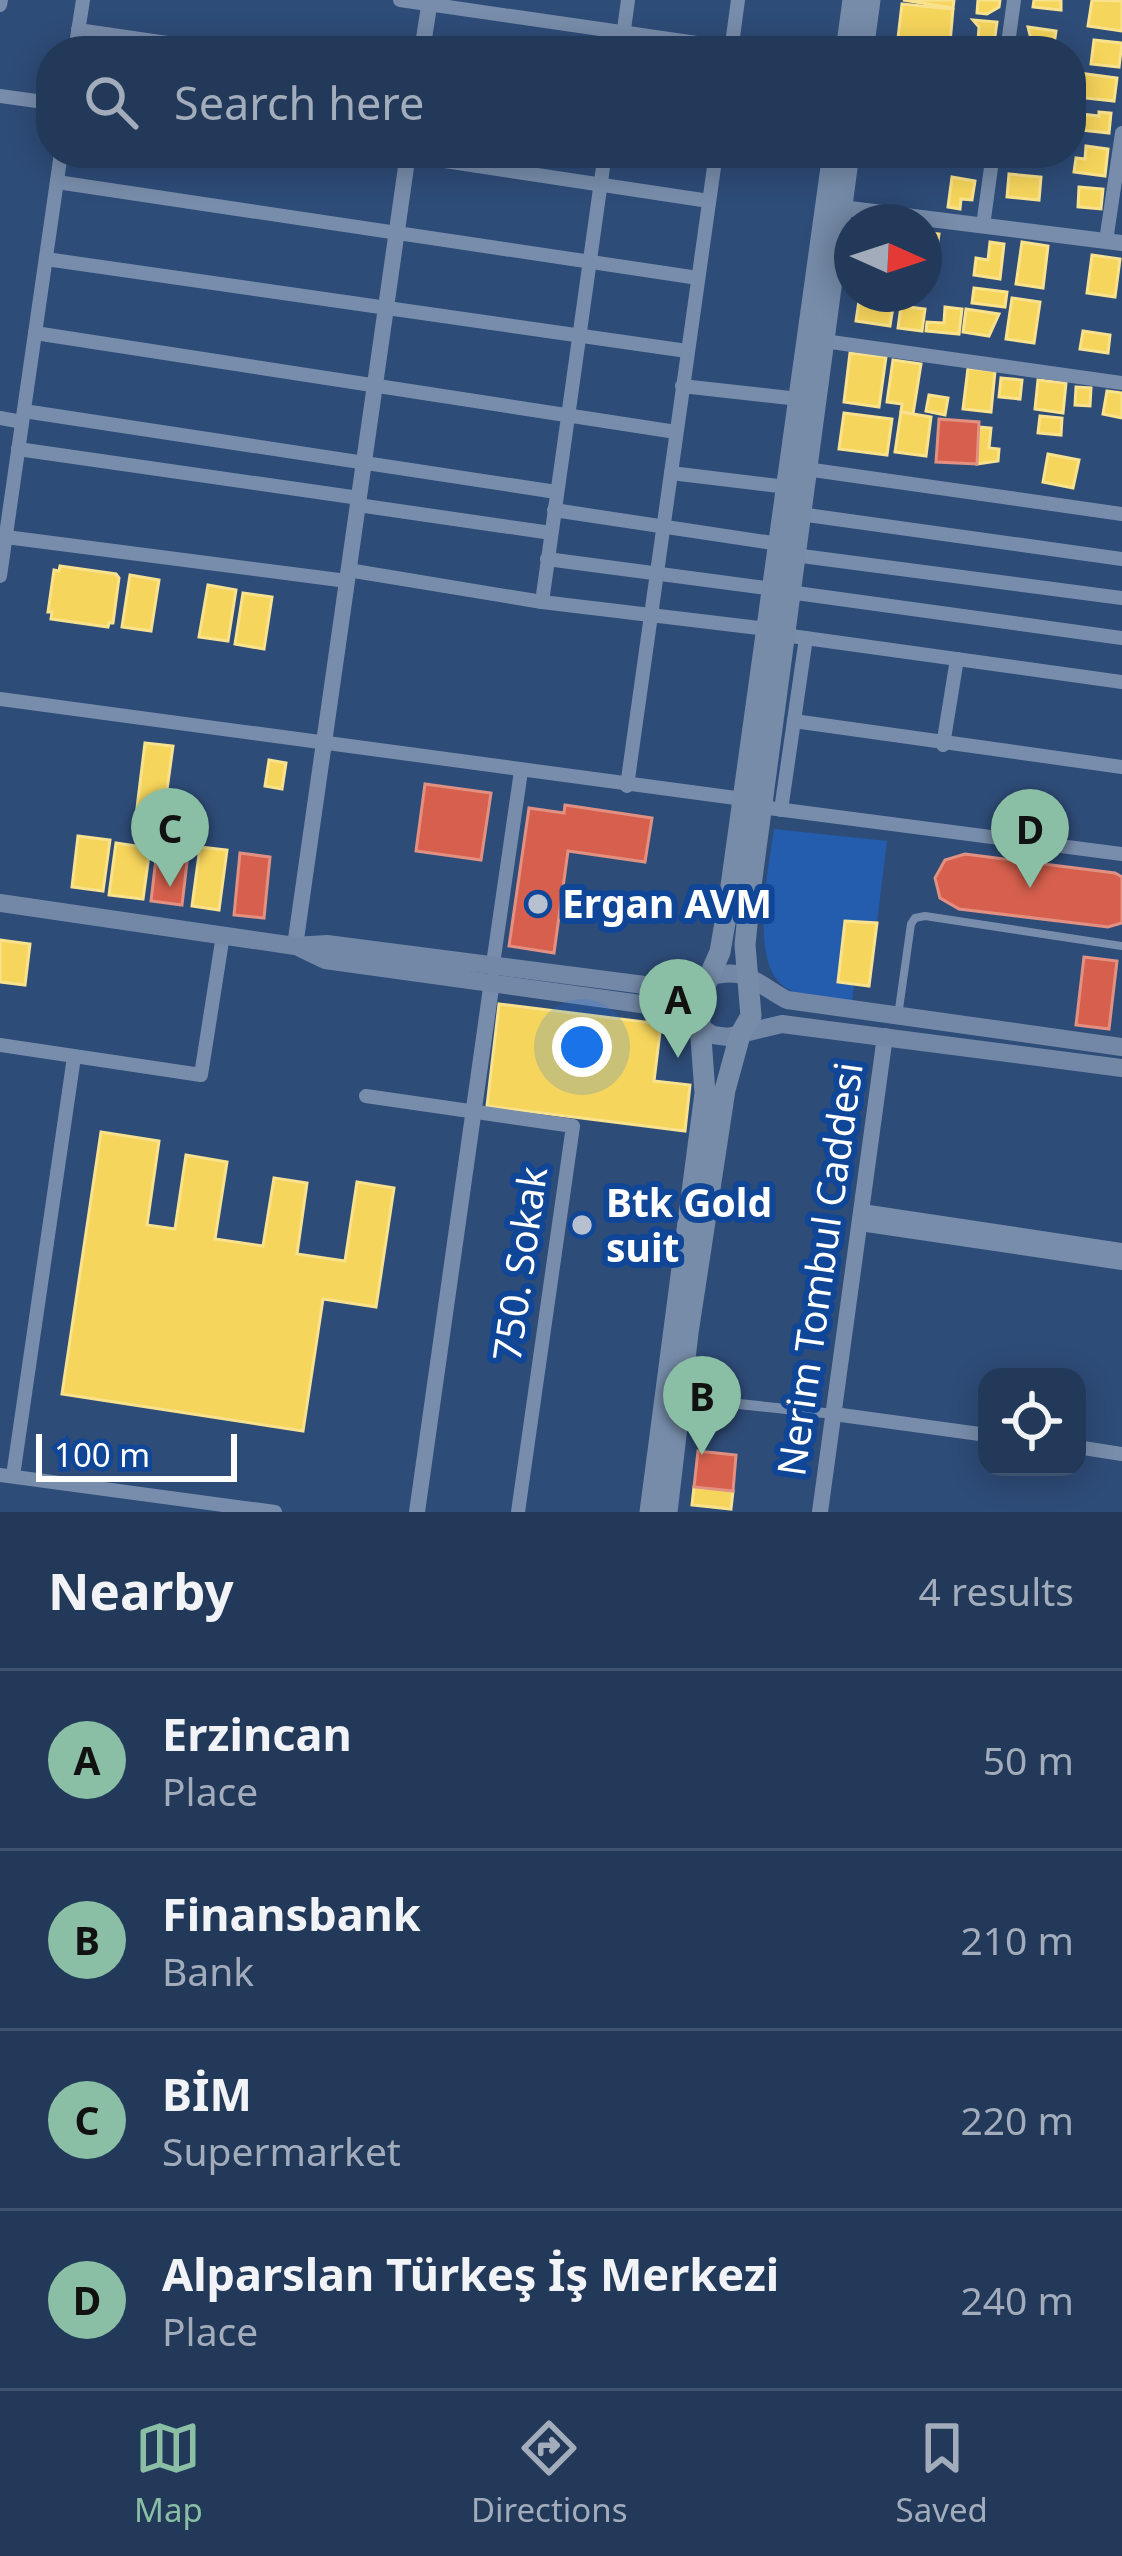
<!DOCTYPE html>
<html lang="en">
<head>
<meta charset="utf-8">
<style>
	body { margin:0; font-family:"Noto Sans",sans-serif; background:#2a4060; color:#f1f3f6 }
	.controls { position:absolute; right:36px; bottom:36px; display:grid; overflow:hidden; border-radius:24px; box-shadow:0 6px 30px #0003 }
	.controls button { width:108px; height:108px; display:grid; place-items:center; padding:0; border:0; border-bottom:3px solid #3f5370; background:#22395a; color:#f1f3f6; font:60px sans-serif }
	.compass { position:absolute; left:834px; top:204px; width:108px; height:108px; border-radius:50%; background:#22395a; box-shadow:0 6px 30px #0003; rotate:93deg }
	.scale { position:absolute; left:36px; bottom:30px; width:201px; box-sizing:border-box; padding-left:12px; border:6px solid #fff; border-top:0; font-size:33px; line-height:42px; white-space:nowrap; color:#fff; -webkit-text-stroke:9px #0f4698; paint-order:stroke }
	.you { position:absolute; left:582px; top:1047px; width:42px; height:42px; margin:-30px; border:9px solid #fff; border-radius:50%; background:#1a73e8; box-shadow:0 0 0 18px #1a73e833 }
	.badge { display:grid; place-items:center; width:78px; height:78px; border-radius:50%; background:#8abfa5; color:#111; font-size:39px; font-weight:700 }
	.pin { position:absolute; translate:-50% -99px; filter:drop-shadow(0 3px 6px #0008) }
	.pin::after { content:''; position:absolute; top:63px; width:42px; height:36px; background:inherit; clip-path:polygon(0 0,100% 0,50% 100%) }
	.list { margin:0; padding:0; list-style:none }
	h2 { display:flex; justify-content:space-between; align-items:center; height:156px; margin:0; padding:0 48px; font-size:51px }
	h2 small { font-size:39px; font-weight:400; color:#a2acbb }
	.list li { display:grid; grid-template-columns:78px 1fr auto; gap:36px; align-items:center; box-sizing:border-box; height:180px; padding:0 48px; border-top:3px solid #3f5370 }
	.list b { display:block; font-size:45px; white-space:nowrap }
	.list p { margin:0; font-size:39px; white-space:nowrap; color:#a2acbb }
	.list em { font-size:39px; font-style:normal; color:#a2acbb }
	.icon { flex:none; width:66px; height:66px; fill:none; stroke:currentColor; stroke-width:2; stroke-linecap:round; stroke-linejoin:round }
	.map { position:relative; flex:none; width:1122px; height:1512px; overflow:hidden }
	.search { position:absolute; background:#22395a; box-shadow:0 6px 30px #0003; left:36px; right:36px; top:36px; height:132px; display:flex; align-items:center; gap:30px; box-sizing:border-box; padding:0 42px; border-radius:48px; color:#a2acbb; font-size:45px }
	.sheet { height:876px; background:#22395a }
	nav { display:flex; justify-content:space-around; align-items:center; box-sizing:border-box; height:168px; border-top:3px solid #3f5370; background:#22395a; font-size:33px; color:#a2acbb }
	nav a { display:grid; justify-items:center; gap:6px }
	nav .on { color:#8abfa5 }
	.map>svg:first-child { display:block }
	.green { fill:#245cae }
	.homes { fill:#f6d55c; stroke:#f9e28d; stroke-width:3 }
	.shops { fill:#d6604d; stroke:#e29082; stroke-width:3 }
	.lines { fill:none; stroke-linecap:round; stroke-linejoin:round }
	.service { stroke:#788dab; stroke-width:8 }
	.pedestrian { stroke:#788dab; stroke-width:10 }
	.minor { stroke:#788dab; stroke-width:14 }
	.tertiary { stroke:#788dab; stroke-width:16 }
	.secondary { stroke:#7388a7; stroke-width:18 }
	.primary { stroke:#768ca9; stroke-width:21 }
	.poi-dot { fill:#b6c0d0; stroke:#0f4698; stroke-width:4.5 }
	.labels { text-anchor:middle; stroke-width:12; stroke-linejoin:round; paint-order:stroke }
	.poi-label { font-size:39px; font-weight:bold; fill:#fff; stroke:#0f4698; text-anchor:start }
	.street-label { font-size:39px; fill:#fff; stroke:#0f4698 }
</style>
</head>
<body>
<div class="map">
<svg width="1122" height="1512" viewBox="0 0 1122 1512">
	<rect width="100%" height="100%" fill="#2e4c78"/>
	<path class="green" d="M774,829L887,841L877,923L845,921L838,981L854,984L852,1002C832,998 805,999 788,989C747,968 769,867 774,829Z"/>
	<g class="homes">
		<path d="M903,0H954L953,8Z"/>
		<path d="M978,0H1000L999,7L987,14L977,13Z"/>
		<path d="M1034,0H1061V10L1033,7Z"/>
		<path d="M1092,0L1122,1V31L1088,26Z"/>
		<path d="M902,4L953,9L950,43L898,38Z"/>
		<path d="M973,20L997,22L994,43L978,41L979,27Z"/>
		<path d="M1028,27L1056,31L1053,51H1034Z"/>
		<path d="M1094,40L1122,43L1119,67L1091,64Z"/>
		<path d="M1079,73L1117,78L1114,101L1076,97Z"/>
		<path d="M1099,112L1111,113L1109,133L1080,130L1081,114L1099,116Z"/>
		<path d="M1086,146L1108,149L1105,176L1074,172L1076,158L1085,159Z"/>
		<path d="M1012,153H1039L1038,163L1011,161Z"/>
		<path d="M1009,174L1041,177L1039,200L1007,197Z"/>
		<path d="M952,177L975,181L972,200L961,199L960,209L948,207Z"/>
		<path d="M1079,187L1103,189L1101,209L1078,207Z"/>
		<path d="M924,232L939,234L935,261L924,260Z"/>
		<path d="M990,242L1004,244L1000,279L974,275L976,258L988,260Z"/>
		<path d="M1022,242L1048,246L1043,288L1016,284Z"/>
		<path d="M1092,255L1120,259L1115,297L1087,293Z"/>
		<path d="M974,288L1007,292L1005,307L972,303Z"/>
		<path d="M860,294H895L890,326L856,321Z"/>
		<path d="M1012,298L1040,302L1034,343L1006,339Z"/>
		<path d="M901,306L925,309L922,331L898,328Z"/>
		<path d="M945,307L962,309L959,334L926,331L927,322L944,323Z"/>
		<path d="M966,309L999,314L989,336L963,332Z"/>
		<path d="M1083,331L1110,335L1108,353L1080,349Z"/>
		<path d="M850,353L886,357L879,407L844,402Z"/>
		<path d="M893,360L921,364L913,414L901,412L902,404L887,402Z"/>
		<path d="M968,368L995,371L991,412L963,409Z"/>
		<path d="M1001,378L1022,380L1020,399L999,397Z"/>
		<path d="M1038,380L1066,383L1063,413L1035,409Z"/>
		<path d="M1076,387L1091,388L1090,406L1075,405Z"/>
		<path d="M1107,391L1122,393V418L1103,414Z"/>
		<path d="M929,395L948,398L945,415L926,411Z"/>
		<path d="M901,412L931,417L926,456L895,452Z"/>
		<path d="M844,413L892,419L887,455L839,449Z"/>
		<path d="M1040,416L1062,418L1061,435L1038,433Z"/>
		<path d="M979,427L991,428L989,448L999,449L998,461L977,464Z"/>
		<path d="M1048,454L1079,460L1073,488L1043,482Z"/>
		<path d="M60,566L116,574L119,578L113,623H109L108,627L51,619L52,612H48L54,570L59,571Z"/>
		<path d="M130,575L159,580L151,631L122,627Z"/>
		<path d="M208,585L236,590L228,641L199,637Z"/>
		<path d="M243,593L272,597L264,649L235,644Z"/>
		<path d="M145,743L173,746L163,819L136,816Z"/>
		<path d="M269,760L286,763L282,789L265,786Z"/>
		<path d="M78,836L110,840L103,891L72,887Z"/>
		<path d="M116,843L150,848L143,899L109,895Z"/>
		<path d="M200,847L227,850L219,910L192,906Z"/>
		<path d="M845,921L877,923L869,986L838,982Z"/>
		<path d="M0,940L30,944L25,985L0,982Z"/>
		<path d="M499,1004L661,1024L654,1081L690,1085L685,1131L487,1106Z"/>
		<path d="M101,1132L159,1141L147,1225L175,1229L186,1155L227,1162L215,1239L263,1246L274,1178L307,1183L297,1254L345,1261L357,1182L394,1188L376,1307L323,1299L303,1431L62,1394Z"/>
		<path d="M694,1487L733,1491L731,1509L692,1505Z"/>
	</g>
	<g class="shops">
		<path d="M939,419L979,422L977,464L936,462Z"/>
		<path d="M425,784L491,793L481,860L416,851Z"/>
		<path d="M565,805L652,818L645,862L568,851L554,953L509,946L529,808L564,813Z"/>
		<path d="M157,850L188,854L182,905L151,901Z"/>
		<path d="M240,853L270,857L264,918L234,915Z"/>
		<path d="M965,854L1115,873L1122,877V923L1108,927L959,909L940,898L935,878L945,860Z"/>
		<path d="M1084,957L1117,961L1109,1029L1076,1025Z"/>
		<path d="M698,1451L736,1455L733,1491L694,1487Z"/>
	</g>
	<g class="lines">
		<path class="service" d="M898,1016L911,924L915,918L925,916L1122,946"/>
		<path class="pedestrian" d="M682,1398L834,1414"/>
		<g class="minor">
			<path d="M400,0L731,48"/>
			<path d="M0,5L1,0"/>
			<path d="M78,30L222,51"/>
			<path d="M75,51L83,0"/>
			<path d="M621,51L628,0"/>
			<path d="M731,51L738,0"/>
			<path d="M1007,51L1014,0"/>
			<path d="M0,96L51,103"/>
			<path d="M392,153L709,201"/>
			<path d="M774,153L832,161"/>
			<path d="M57,182L698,278"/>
			<path d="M983,226L993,153"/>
			<path d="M1106,241L1122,133"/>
			<path d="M46,259L687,351"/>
			<path d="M35,333L676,432"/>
			<path d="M824,341L1122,383"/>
			<path d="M682,386L799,399"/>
			<path d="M24,411L556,492"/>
			<path d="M0,418L22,422"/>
			<path d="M18,449L359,498"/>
			<path d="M806,469L1122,514"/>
			<path d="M671,473L787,487"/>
			<path d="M358,505L551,533"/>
			<path d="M554,510L779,544"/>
			<path d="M800,514L1122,559"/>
			<path d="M6,537L347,581"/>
			<path d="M794,555L1122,598"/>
			<path d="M547,559L773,589"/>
			<path d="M348,570L542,602L767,629"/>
			<path d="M0,576L61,153"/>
			<path d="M789,592L1122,638"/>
			<path d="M542,602L605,153"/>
			<path d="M784,635L1122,682"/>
			<path d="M0,699L743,799"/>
			<path d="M794,721L1122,767"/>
			<path d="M943,745L957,659"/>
			<path d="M627,786L716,153"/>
			<path d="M761,807L1122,854"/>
			<path d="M781,810L806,638"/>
			<path d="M493,964L521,771"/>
			<path d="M0,1045L201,1075L223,935"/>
			<path d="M366,1096L573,1126L518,1512"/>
			<path d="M862,1211L1122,1250"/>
			<path d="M860,1224L1122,1263"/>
			<path d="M834,1414L987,1435"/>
			<path d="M1077,1447L1122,1454"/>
			<path d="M0,1475L275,1512"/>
			<path d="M13,1476L74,1057"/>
		</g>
		<g class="tertiary">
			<path d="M422,51L430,0"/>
			<path d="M842,208L1122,243"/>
			<path d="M295,946L408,153"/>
			<path d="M417,1512L492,981"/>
			<path d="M820,1512L885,1036"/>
		</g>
		<g class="secondary">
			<path d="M0,903L295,946L327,944L660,987C686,986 720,967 745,976C759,981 773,993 787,1000L1122,1047"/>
			<path d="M300,948L325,960L648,1005L680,1014L713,1035L728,1037L782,1024L1122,1068"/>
		</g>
		<g class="primary">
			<path d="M846,51L853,0"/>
			<path d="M863,51L870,0"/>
			<path d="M650,1512L705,1093L699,1011L702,993L720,952L730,893L833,153"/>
			<path d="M667,1512L688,1333L725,1090L740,1035L751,1016L745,945L750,893L849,153"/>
		</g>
	</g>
	<g class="poi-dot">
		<circle cx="538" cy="904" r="12"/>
		<circle cx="582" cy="1225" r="12"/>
	</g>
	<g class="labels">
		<g class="poi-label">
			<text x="562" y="918">Ergan AVM</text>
			<text x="606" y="1217">Btk Gold<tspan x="606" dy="45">suit</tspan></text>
		</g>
		<g class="street-label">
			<text transform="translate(520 1264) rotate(-82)" y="14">750. Sokak</text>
			<text transform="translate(820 1269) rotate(-82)" y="14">Nerim Tombul Caddesi</text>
		</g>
	</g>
</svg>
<div class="controls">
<button><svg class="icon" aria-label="locate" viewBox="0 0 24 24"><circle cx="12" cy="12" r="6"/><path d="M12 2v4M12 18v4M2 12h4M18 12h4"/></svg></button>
</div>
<svg class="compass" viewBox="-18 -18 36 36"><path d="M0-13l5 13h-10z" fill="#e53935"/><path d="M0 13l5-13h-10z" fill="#a2acbb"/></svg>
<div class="scale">100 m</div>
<div class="you"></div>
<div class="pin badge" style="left:678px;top:1058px">A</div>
<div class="pin badge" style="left:702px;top:1455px">B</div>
<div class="pin badge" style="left:170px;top:887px">C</div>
<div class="pin badge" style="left:1030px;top:888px">D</div>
<div class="search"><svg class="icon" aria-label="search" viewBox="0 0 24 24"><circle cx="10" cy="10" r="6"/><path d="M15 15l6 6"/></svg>Search here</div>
</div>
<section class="sheet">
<h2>Nearby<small>4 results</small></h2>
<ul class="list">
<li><span class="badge">A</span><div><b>Erzincan</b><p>Place</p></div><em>50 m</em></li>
<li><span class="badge">B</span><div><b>Finansbank</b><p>Bank</p></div><em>210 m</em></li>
<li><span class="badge">C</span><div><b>BİM</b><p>Supermarket</p></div><em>220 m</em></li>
<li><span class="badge">D</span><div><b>Alparslan Türkeş İş Merkezi</b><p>Place</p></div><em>240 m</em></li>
</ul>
</section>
<nav>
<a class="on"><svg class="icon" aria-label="map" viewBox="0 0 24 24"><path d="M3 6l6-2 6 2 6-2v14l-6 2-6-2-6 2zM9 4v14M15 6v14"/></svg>Map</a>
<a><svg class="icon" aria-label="directions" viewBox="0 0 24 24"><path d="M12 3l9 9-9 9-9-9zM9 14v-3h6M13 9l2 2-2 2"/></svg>Directions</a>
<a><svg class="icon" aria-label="saved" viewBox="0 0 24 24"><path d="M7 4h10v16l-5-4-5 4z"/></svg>Saved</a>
</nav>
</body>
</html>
